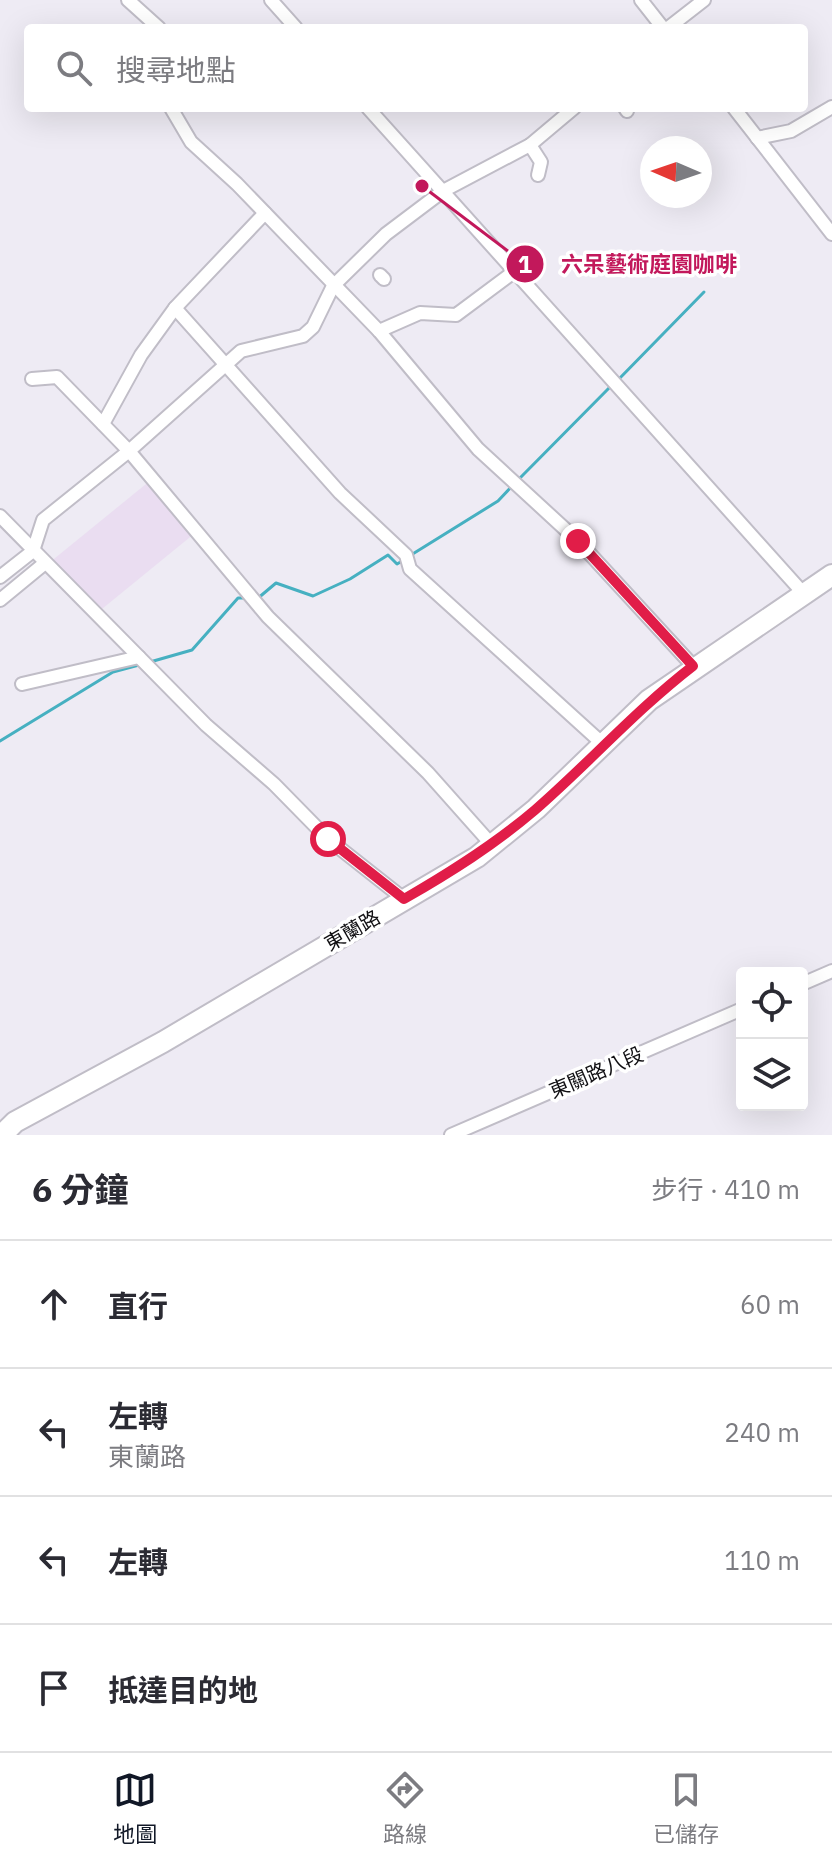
<!DOCTYPE html>
<html lang="zh-TW">
<meta charset="utf-8">
<style>
body{margin:0;font-family:"IBM Plex Sans","Noto Sans TC",sans-serif;background:#f2f2f3;color:#2b2b33}
.controls{position:absolute;right:24px;bottom:24px;display:grid;overflow:hidden;border-radius:8px;box-shadow:0 8px 32px #0002}
.controls button{width:72px;height:72px;display:grid;place-items:center;padding:0;border:0;border-bottom:2px solid #e1e1e2;background:#fff;color:#2b2b33;font:40px sans-serif}
.compass{position:absolute;left:640px;top:136px;width:72px;height:72px;border-radius:50%;background:#fff;box-shadow:0 8px 32px #0002;rotate:272deg}
.stop{position:absolute;width:24px;height:24px;margin:-18px;border:6px solid #e11d48;border-radius:50%;background:#fff}
.stop.end{background:#e11d48;border-color:#fff;box-shadow:0 2px 8px #0008}
.list{margin:0;padding:0;list-style:none}
h2{display:flex;justify-content:space-between;align-items:center;height:104px;margin:0;padding:0 32px;font-size:34px}
h2 small{font-size:26px;font-weight:400;color:#7c7c81}
.list li{display:grid;grid-template-columns:52px 1fr auto;gap:24px;align-items:center;box-sizing:border-box;height:128px;padding:0 32px;border-top:2px solid #e1e1e2}
.list b{display:block;font-size:30px;white-space:nowrap}
.list p{margin:0;font-size:26px;white-space:nowrap;color:#7c7c81}
.list em{font-size:26px;font-style:normal;color:#7c7c81}
.icon{flex:none;width:44px;height:44px;fill:none;stroke:currentColor;stroke-width:2;stroke-linecap:round;stroke-linejoin:round}
.map{position:relative;flex:none;width:832px;height:1135px;overflow:hidden}
.search{position:absolute;background:#fff;box-shadow:0 8px 32px #0002;left:24px;right:24px;top:24px;height:88px;display:flex;align-items:center;gap:20px;box-sizing:border-box;padding:0 28px;border-radius:8px;color:#7c7c81;font-size:30px}
.sheet{height:616px;background:#fff}
nav{display:flex;justify-content:space-around;align-items:center;box-sizing:border-box;height:112px;border-top:2px solid #e1e1e2;background:#fff;font-size:22px;color:#7c7c81}
nav a{display:grid;justify-items:center;gap:4px}
nav .on{color:#111827}
.map>svg:first-child{display:block}
.industrial{fill:#eaddf1}
.lines{fill:none;stroke-linecap:round;stroke-linejoin:round}
.stream{stroke:#46b0c1;stroke-width:3}
.street-casing{stroke:#c0bdc7;stroke-width:16}
.primary-casing{stroke:#c0bdc7;stroke-width:24}
.street{stroke:#fff;stroke-width:12}
.primary{stroke:#fff;stroke-width:20}
.route{stroke:#e11d48;stroke-width:10}
.labels{text-anchor:middle;dominant-baseline:central;stroke-width:7;stroke-linejoin:round;paint-order:stroke}
.street-label{font-size:20px;fill:#100f12;stroke:#fff}
.leader{fill:none;stroke:#c2185b;stroke-width:3}
.callout-dot{fill:#c2185b;stroke:#fff;stroke-width:3}
.mark-label{font-size:24px;text-anchor:middle;font-weight:bold;fill:#fff}
.callout-label{font-size:22px;text-anchor:middle;font-weight:bold;fill:#c2185b;stroke:#fff;stroke-width:7;stroke-linejoin:round;paint-order:stroke}
</style>
<div class="map">
<svg width="832" height="1135" viewBox="0 0 832 1135">
<rect width="100%" height="100%" fill="#eeebf4"/>
<path class="industrial" d="M 151,480 L 195,533 L 97,613 L 49,563 Z"/>
<g class="lines">
<g class="stream">
<path d="M 617,381 L 704,292"/>
<path d="M 518,480 L 611,386"/>
<path d="M 411,555 L 498,501 L 513,485"/>
<path d="M 257,599 L 276,583 L 313,596 L 350,579 L 388,555 L 397,564 L 404,560"/>
<path d="M 150,662 L 192,650 L 238,598 L 245,598"/>
<path d="M 0,741 L 113,672 L 139,665"/>
</g>
<g class="street-casing">
<g id="street">
<path d="M 128,0 L 159,28"/>
<path d="M 271,0 L 296,28"/>
<path d="M 641,0 L 663,28"/>
<path d="M 668,28 L 704,0"/>
<path d="M 171,108 L 191,142 L 237,184 L 379,331 L 478,449 L 578,541 L 693,666"/>
<path d="M 368,108 L 804,594"/>
<path d="M 625,108 L 627,111"/>
<path d="M 734,108 L 832,234"/>
<path d="M 757,138 L 791,131 L 832,107"/>
<path d="M 530,145 L 541,162 L 538,175"/>
<path d="M 380,275 L 384,279"/>
<path d="M 175,308 L 340,493 L 406,555 L 410,569 L 604,745"/>
<path d="M 379,331 L 420,313 L 456,315 L 515,271"/>
<path d="M 32,379 L 57,377 L 129,451 L 268,617 L 428,773 L 492,845"/>
<path d="M 103,424 L 141,355 L 175,308 L 265,213"/>
<path d="M 0,516 L 206,725 L 274,784 L 328,839 L 404,899"/>
<path d="M 0,577 L 33,551 L 43,520 L 129,451 L 241,351 L 303,336 L 313,327 L 333,286 L 386,234 L 443,191 L 530,145 L 574,108"/>
<path d="M 0,600 L 45,563"/>
<path d="M 22,684 L 139,657"/>
<path d="M 802,984 L 832,971"/>
<path d="M 451,1135 L 742,1009"/>
</g>
</g>
<g class="primary-casing">
<path id="primary" d="M 2,1135 L 15,1122 L 163,1042 L 477,857 L 536,809 L 649,700 L 832,575"/>
</g>
<use href="#street" class="street"/>
<use href="#primary" class="primary"/>
</g>
<g class="lines">
<path class="route" d="M 328,839 L 404,899 C 451,872 494,845 535,810 C 589,763 636,710 693,666 L 578,541"/>
</g>
<g class="labels">
<g class="street-label">
<text transform="translate(352 930) rotate(-30)">東蘭路</text>
<text transform="translate(596 1072) rotate(-23)">東關路八段</text>
</g>
</g>
<path class="leader" d="M422 186L525 264"/>
<g class="callout-dot">
<circle cx="422" cy="186" r="8"/>
<circle cx="525" cy="264" r="20"/>
</g>
<g class="mark-label">
<text x="525" y="273">1</text>
</g>
<g class="callout-label">
<text x="649" y="272">六呆藝術庭園咖啡</text>
</g>
</svg>
<div class="controls">
<button><svg class="icon" aria-label="locate" viewBox="0 0 24 24"><circle cx="12" cy="12" r="6"/><path d="M12 2v4M12 18v4M2 12h4M18 12h4"/></svg></button>
<button><svg class="icon" aria-label="layers" viewBox="0 0 24 24"><path d="M12 4l9 5-9 5-9-5zM3 14l9 5 9-5"/></svg></button>
</div>
<svg class="compass" viewBox="-18 -18 36 36"><path d="M0-13l5 13h-10z" fill="#e53935"/><path d="M0 13l5-13h-10z" fill="#7c7c81"/></svg>
<div class="stop" style="left:328px;top:839px"></div>
<div class="stop end" style="left:578px;top:541px"></div>
<div class="search"><svg class="icon" aria-label="search" viewBox="0 0 24 24"><circle cx="10" cy="10" r="6"/><path d="M15 15l6 6"/></svg>搜尋地點</div>
</div>
<section class="sheet">
<h2>6 分鐘<small>步行 · 410 m</small></h2>
<ul class="list">
<li><svg class="icon" aria-label="ahead" viewBox="0 0 24 24"><path d="M12 20V5M6 11l6-6 6 6"/></svg><div><b>直行</b></div><em>60 m</em></li>
<li><svg class="icon" aria-label="left" viewBox="0 0 24 24"><path d="M17 20v-9H6M10 6l-5 5 5 5"/></svg><div><b>左轉</b><p>東蘭路</p></div><em>240 m</em></li>
<li><svg class="icon" aria-label="left" viewBox="0 0 24 24"><path d="M17 20v-9H6M10 6l-5 5 5 5"/></svg><div><b>左轉</b></div><em>110 m</em></li>
<li><svg class="icon" aria-label="arrive" viewBox="0 0 24 24"><path d="M6 21V4h12l-3 4 3 4H6"/></svg><div><b>抵達目的地</b></div></li>
</ul>
</section>
<nav>
<a class="on"><svg class="icon" aria-label="map" viewBox="0 0 24 24"><path d="M3 6l6-2 6 2 6-2v14l-6 2-6-2-6 2zM9 4v14M15 6v14"/></svg>地圖</a>
<a><svg class="icon" aria-label="directions" viewBox="0 0 24 24"><path d="M12 3l9 9-9 9-9-9zM9 14v-3h6M13 9l2 2-2 2"/></svg>路線</a>
<a><svg class="icon" aria-label="saved" viewBox="0 0 24 24"><path d="M7 4h10v16l-5-4-5 4z"/></svg>已儲存</a>
</nav>
